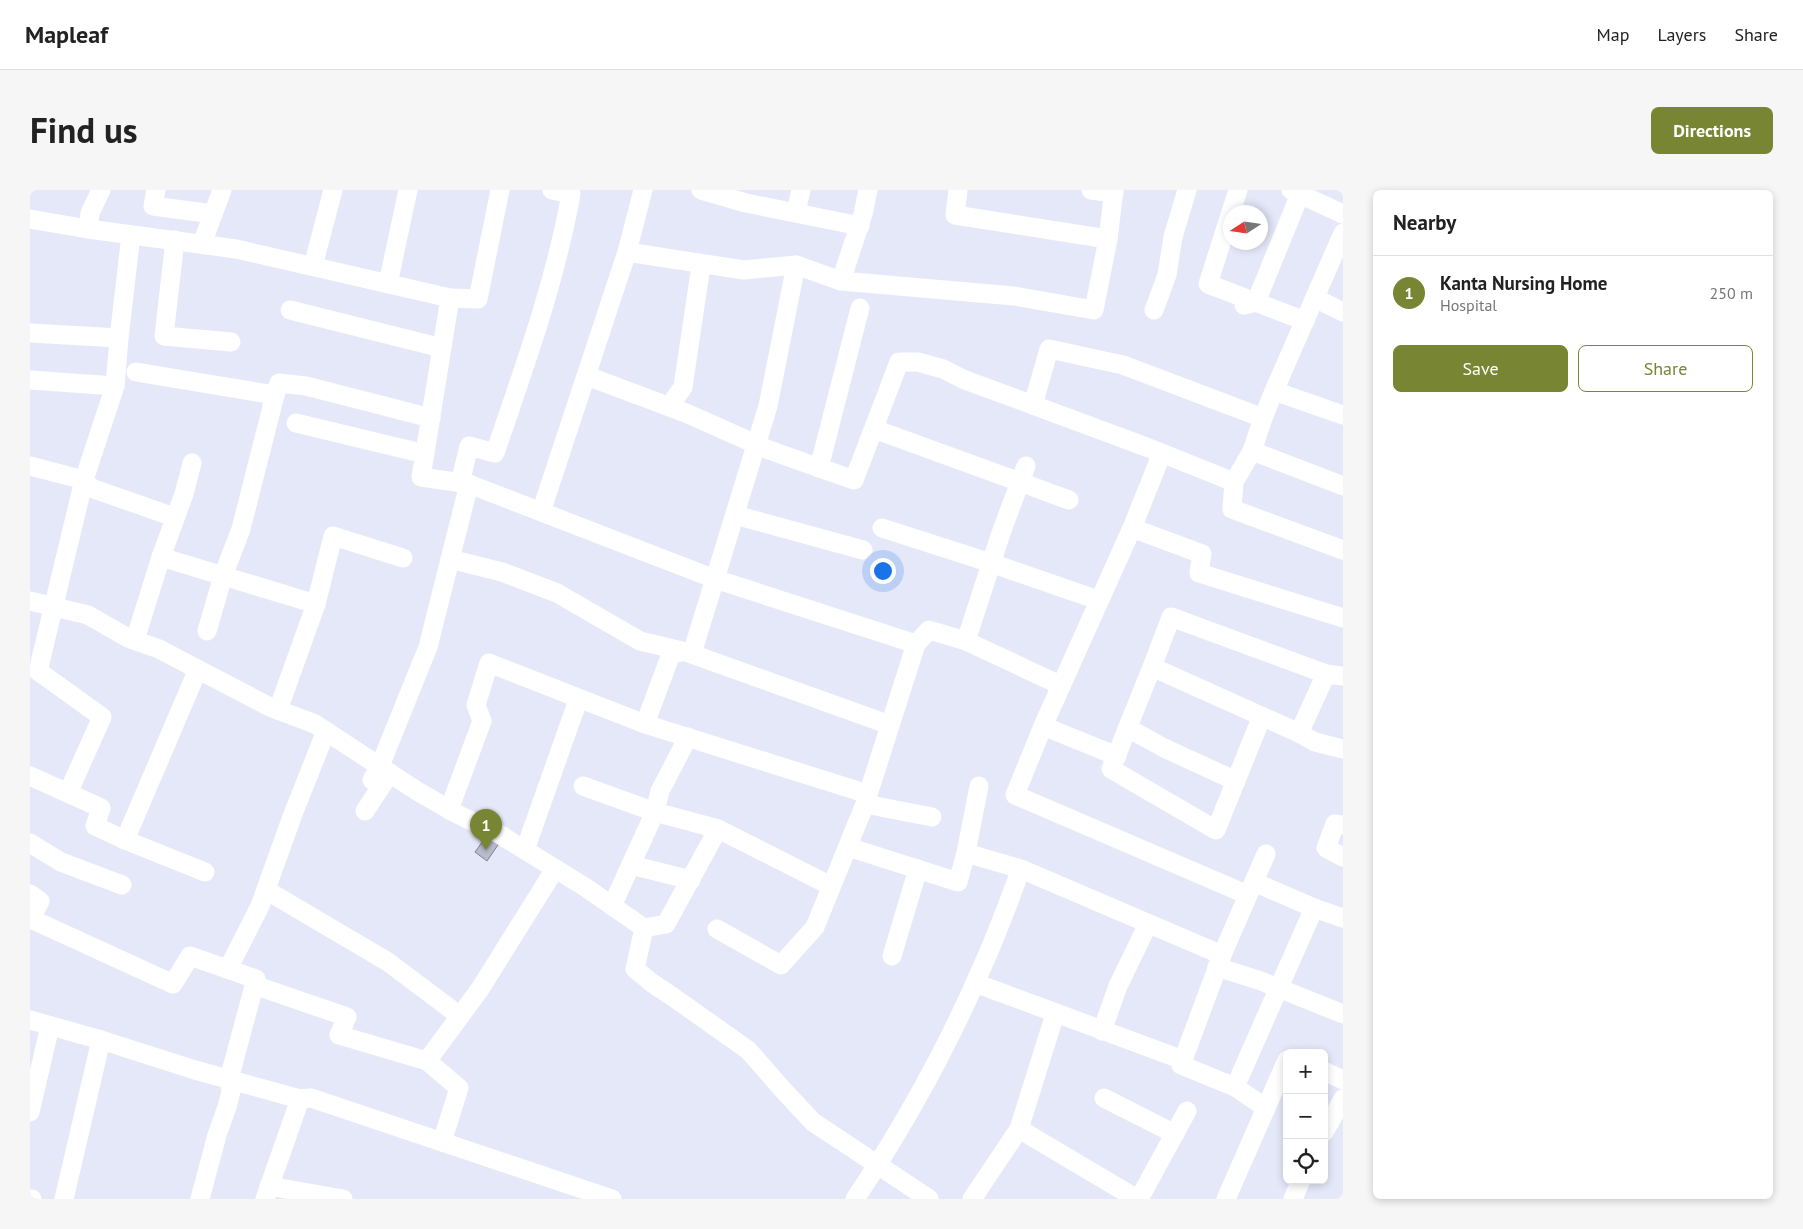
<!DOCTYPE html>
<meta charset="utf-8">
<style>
body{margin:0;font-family:"PT Sans",sans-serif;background:#f6f6f6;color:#222}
.controls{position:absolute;right:15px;bottom:15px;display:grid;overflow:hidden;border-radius:8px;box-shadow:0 2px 8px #0003}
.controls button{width:45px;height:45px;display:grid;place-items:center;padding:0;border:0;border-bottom:1px solid #e0e0e0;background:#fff;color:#222;font:25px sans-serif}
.compass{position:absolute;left:1193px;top:15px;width:45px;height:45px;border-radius:50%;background:#fff;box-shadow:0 2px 8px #0003;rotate:258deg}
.you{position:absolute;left:852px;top:380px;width:18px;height:18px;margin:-12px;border:4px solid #fff;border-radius:50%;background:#1a73e8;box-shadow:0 0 0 8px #1a73e833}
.badge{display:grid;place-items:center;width:32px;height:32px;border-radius:50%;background:#788532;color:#fff;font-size:16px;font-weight:700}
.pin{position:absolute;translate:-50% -41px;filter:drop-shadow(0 1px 2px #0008)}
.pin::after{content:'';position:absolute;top:26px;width:18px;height:15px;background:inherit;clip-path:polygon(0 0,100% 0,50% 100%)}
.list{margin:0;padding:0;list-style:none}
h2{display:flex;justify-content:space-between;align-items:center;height:65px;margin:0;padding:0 20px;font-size:21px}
h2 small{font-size:16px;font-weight:400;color:#767676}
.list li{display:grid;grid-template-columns:32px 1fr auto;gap:15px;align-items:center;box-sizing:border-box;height:75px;padding:0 20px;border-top:1px solid #e0e0e0}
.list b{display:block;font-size:19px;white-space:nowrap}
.list p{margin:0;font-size:16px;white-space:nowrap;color:#767676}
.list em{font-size:16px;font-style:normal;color:#767676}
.actions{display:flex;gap:10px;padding:15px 20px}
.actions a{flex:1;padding:11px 0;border:1px solid #788532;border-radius:8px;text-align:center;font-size:18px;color:#788532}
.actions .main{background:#788532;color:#fff}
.icon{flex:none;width:28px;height:28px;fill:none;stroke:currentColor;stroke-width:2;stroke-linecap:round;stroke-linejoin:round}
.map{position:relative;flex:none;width:1313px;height:1009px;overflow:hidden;border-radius:8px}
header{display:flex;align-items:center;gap:30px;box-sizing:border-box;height:70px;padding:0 25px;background:#fff;border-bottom:1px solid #e0e0e0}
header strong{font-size:24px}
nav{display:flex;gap:28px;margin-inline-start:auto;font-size:18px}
.intro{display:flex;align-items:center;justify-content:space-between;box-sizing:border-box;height:120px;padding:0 30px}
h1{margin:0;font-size:35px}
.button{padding:12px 22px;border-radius:8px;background:#788532;color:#fff;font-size:18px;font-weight:700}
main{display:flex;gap:30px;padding:0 30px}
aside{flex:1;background:#fff;border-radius:8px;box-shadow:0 2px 8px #0003}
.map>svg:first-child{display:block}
.building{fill:#b9bbcc;stroke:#7f8191}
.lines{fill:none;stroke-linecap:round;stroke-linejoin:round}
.minor{stroke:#fff;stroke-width:19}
</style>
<header>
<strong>Mapleaf</strong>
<nav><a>Map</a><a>Layers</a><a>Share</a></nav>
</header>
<div class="intro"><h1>Find us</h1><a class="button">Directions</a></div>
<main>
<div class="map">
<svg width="1313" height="1009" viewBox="0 0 1313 1009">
<rect width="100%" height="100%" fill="#e5e8f9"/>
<path class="building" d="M 458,644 L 470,652 L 457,671 L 445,662 Z"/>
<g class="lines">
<g class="minor">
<path d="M 126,0 L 123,16 L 183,24"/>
<path d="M 613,0 L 597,62 L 714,80 L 766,75 L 738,216 L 685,389 L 886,454 L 835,614 L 785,737 L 751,775 L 687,739"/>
<path d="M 671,0 L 716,13 L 830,36"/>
<path d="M 838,0 L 833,24 L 811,91 L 984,106 L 1064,120 L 1078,49"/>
<path d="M 928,0 L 925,25 L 1078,49 L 1084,0"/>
<path d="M 1061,0 L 1084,3"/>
<path d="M 1208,0 L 1178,94 L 1275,131"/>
<path d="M 1261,0 L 1313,24"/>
<path d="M 766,22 L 771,0"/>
<path d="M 0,29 L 58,39 L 206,59 L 420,108 L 391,287 L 439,294 L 398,457 L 350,576 L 342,590"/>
<path d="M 58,39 L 60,23 L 71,0"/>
<path d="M 1313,43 L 1244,201 L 1313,225"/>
<path d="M 145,50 L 134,146 L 201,152"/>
<path d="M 172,54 L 192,0"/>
<path d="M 766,75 L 811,91"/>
<path d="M 283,76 L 303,0"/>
<path d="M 358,94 L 378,0"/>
<path d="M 420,108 L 448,109 L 470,0"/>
<path d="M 1285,108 L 1313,122"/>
<path d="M 1214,115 L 1226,112 L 1270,4"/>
<path d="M 260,120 L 412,158"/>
<path d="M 1124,120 L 1137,85 L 1143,47 L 1157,0"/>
<path d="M 0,143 L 89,148 L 85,196"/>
<path d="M 89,148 L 101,45"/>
<path d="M 106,182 L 245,205 L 249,193 L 276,196 L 401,228"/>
<path d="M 557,186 L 656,223 L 739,260 L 824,290 L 869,172 L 888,172 L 913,179 L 935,190 L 1003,215"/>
<path d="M 0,190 L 85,196 L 54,290 L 61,298 L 144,327"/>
<path d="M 639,217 L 653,197 L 670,82"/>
<path d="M 1233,228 L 1222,261 L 1204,292 L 1119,258 L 1003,215 L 1019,159 L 1093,175 L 1233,228 L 1244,201"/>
<path d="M 266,233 L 395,264"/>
<path d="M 844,239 L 1039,310"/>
<path d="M 1222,261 L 1313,296"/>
<path d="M 0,276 L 54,290 L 8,481 L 72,527 L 38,603"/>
<path d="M 789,278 L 830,118"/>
<path d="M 1204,292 L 1202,319 L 1313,360"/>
<path d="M 430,293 L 439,256 L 465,263 C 494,178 525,93 541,4 L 522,0"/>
<path d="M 511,322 L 597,62"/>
<path d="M 705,325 L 833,360"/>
<path d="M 852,338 L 961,373 L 1068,410"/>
<path d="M 1102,338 L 1132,263"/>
<path d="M 131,367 L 154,304 L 162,273"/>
<path d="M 420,369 L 472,382 L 527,403 L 610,451 L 656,462 L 860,535"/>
<path d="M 0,411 L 58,425 L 98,448 L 129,459 L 240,517 L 285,534 L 387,601 L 427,624 L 469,644 L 555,697 L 614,738 L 605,779 L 622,793 L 643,807 L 718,860 L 754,901 L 783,932 L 899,1009"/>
<path d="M 286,414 L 303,346 L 373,368"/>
<path d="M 177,441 L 193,386 L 211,339 L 245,205"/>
<path d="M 105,450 L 131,367 L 286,414 L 248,520"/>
<path d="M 936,451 L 971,343 L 996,276"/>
<path d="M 886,454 L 899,440 L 936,451 L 1030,495"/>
<path d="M 1122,477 L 1141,427 L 1296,484"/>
<path d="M 168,479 L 95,650 L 175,682"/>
<path d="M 1232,526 L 1186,640 L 1081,579 L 1122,477 L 1269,543 L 1296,484 L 1313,486"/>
<path d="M 615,534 L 838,604"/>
<path d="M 1013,536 L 1102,338 L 1172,364 L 1169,383 L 1313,428"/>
<path d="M 1098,538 L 1134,558 L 1206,591"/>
<path d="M 1269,543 L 1285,552 L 1313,559"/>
<path d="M 1087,566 L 1013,536 L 985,605 L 1218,705"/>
<path d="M 0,586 L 71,618 L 65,636 L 95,650"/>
<path d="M 553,596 L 625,622 L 688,639"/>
<path d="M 835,614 L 902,627"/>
<path d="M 419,620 L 452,531 L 446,515 L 459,473 L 615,534 L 641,464 L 663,460 L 685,389 L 439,294"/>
<path d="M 335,621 L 360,583"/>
<path d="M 1313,635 L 1305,634 L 1296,658 L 1313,667"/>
<path d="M 0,653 L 31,672 L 92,695"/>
<path d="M 818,657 L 928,692 L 936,663 L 991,679"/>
<path d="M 495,660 L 546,516"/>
<path d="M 936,663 L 949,596"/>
<path d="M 601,675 L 661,690"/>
<path d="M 1224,692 L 1284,718 L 1313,728"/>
<path d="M 236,700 L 358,772 L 430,826"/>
<path d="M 0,704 L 10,711 L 1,729"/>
<path d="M 582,716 L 625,622 L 630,601 L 658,547"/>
<path d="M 0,730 L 1,729 L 143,794 L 160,766 L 226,789 L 199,889 L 201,901 L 198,914 L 187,945 L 170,1009"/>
<path d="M 614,738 L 636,734 L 688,639 L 801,696"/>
<path d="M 862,766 L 888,679"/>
<path d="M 1187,777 L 1231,791 L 1313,824"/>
<path d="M 198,779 L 230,716 L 263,624 L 296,541"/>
<path d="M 945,793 L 1153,870 L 1192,765"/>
<path d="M 224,795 L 317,827 L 309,845 L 397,871 L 450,799 L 525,679"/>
<path d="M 0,830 L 71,850 L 165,880 L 270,909 L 235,1009"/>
<path d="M 1072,841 L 1088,796 L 1118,734"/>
<path d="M 397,871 L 429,898 L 412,952"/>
<path d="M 1151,875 L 1205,897 L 1236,918"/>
<path d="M 1294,881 L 1313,890"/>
<path d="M 1205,897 L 1284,718"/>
<path d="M 1074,908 L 1145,944"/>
<path d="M 270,909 L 281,908 L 582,1009"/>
<path d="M 0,922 L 20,836"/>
<path d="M 989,939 L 1107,1009"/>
<path d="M 1294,942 L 1313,909"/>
<path d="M 239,996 L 313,1009"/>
<path d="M 0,1009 L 2,1009"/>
<path d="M 34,1009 L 71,850"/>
<path d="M 825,1009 C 874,936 918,856 953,775 C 967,744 979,711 991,679 L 1192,765 L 1236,664"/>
<path d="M 942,1009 L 989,939 L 1025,824"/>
<path d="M 1109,1009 L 1157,921"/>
<path d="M 1196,1009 L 1257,870"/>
<path d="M 1263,1009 L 1271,990"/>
</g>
</g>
</svg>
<div class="controls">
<button>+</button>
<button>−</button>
<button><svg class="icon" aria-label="locate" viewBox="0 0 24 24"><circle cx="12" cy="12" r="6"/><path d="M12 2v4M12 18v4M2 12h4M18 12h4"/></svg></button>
</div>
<svg class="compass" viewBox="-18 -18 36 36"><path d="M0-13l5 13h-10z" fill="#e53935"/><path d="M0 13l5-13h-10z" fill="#767676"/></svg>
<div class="you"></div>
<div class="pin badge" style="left:456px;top:660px">1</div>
</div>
<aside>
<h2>Nearby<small></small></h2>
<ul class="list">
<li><span class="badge">1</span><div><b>Kanta Nursing Home</b><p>Hospital</p></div><em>250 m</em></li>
</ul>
<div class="actions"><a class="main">Save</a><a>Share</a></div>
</aside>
</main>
